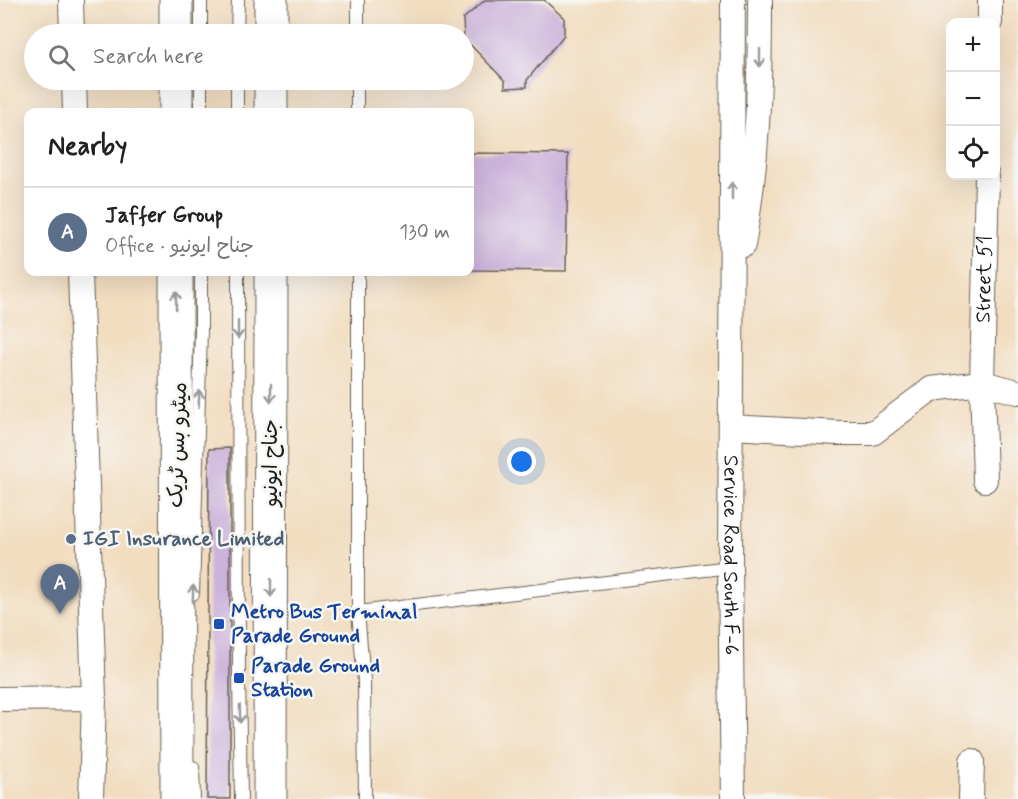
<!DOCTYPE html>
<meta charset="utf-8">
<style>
body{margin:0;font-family:Mynerve,"Playpen Sans Arabic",sans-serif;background:#f6f6f6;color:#222}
.controls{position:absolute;right:18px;top:18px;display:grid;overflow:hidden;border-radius:12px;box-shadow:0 6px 24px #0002}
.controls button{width:54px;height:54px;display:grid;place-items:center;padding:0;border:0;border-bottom:2px solid #e0e0e0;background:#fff;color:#222;font:30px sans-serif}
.you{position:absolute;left:522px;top:462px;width:21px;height:21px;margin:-15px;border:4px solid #fff;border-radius:50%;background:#1a73e8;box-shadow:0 0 0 9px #1a73e833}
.badge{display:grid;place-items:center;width:39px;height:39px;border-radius:50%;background:#b5179e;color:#fff;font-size:20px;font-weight:700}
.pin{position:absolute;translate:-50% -50px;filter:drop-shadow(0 2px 3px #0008)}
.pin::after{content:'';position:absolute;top:32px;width:21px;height:18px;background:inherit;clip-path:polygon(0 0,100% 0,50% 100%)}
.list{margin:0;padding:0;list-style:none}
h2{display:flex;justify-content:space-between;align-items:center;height:78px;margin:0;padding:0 24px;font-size:26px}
h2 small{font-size:20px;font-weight:400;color:#767676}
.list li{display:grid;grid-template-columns:39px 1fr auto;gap:18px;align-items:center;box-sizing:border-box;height:90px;padding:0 24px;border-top:2px solid #e0e0e0}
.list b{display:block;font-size:22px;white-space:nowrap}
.list p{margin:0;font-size:20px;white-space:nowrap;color:#767676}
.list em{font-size:20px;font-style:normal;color:#767676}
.icon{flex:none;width:33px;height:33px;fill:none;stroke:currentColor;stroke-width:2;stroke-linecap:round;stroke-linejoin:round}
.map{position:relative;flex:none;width:1018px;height:799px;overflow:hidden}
.search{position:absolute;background:#fff;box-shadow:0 6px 24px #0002;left:24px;top:24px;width:450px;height:66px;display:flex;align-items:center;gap:15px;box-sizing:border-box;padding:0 21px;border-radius:33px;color:#767676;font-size:22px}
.panel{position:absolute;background:#fff;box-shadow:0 6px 24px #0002;left:24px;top:108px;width:450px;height:168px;border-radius:12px}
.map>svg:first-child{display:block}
.building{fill:#cbb3db}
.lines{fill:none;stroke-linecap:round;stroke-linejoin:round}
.service-casing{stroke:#676055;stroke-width:14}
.minor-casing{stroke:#676055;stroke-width:26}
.primary-casing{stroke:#676055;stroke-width:35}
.service{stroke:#fff;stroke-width:12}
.minor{stroke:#fff;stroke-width:24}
.primary{stroke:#fff;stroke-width:33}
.oneway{stroke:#999}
.service-dot{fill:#5c6f8a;stroke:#f6f6f2;stroke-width:2}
.transit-dot{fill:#1a4fb4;stroke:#f6f6f2;stroke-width:2}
.labels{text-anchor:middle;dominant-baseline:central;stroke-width:5;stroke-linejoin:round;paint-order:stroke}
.street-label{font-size:21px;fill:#1c1c1c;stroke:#f6f6f2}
.service-label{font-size:21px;font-weight:bold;fill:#4e5e75;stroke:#f6f6f2;text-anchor:start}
.transit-label{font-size:21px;font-weight:bold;fill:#164399;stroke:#f6f6f2;text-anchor:start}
</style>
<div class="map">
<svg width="1018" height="799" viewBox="0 0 1018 799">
<rect width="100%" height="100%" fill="#f6f6f2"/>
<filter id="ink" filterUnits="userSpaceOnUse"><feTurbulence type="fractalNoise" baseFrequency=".0167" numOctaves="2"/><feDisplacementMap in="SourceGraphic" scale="12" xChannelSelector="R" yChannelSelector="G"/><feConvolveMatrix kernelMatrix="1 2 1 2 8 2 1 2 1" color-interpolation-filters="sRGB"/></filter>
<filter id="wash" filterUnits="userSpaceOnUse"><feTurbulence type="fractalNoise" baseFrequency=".008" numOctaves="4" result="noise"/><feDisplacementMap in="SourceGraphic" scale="24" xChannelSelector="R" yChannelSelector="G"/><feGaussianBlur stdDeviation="1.35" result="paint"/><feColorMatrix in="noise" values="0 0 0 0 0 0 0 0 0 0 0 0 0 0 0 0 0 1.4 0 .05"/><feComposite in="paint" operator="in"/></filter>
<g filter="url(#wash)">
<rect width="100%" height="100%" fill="#f2ddc0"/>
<g id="blocks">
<g class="building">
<path d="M 485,0 L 544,0 L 564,18 L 564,35 L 527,80 L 527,87 L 505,88 L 505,81 L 464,38 L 463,19 Z"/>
<path d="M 470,153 L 568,154 L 566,271 L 470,270 Z"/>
<path d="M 230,448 L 230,799 L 207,799 L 209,449 Z"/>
</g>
</g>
</g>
<g filter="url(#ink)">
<use href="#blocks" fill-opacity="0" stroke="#676055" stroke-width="1.5"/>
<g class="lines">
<g class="service-casing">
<g id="service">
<path d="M 201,0 L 201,34"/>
<path d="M 237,34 L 238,0"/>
<path d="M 358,34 L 358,0"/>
<path d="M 201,80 L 201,112"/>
<path d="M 237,80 L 237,112"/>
<path d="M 357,80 L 357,112"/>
<path d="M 238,272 L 239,678 L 241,799"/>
<path d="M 358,272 L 358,612 L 364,681 L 365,799"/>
<path d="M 193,594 L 201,331 L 201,272"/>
<path d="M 358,612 L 730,567"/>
<path d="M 193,767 L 194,799"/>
</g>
</g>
<g class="minor-casing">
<g id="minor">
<path d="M 71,0 L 72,34"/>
<path id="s1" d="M 733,0 L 730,567 L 733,799"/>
<path d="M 990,22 L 990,0"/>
<path d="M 74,80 L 75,112"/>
<path d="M 743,245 C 758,162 760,83 760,0"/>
<path d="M 80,272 L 94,698 L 91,799"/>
<path d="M 731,427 L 838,433 L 873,433 L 931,389 L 982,383 L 1018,392"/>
<path id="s2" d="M 985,480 L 982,383 L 987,176"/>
<path d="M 0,699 L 94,698"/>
<path d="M 971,799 L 972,761"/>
</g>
</g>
<g class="primary-casing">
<g id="primary">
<path d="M 176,0 L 176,34"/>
<path d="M 271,0 L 271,34"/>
<path d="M 176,80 L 176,112"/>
<path d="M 271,112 L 271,80"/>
<path d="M 176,272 L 177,799"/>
<path d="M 270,799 L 271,272"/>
</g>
</g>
<use href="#service" class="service"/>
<use href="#minor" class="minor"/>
<use href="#primary" class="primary"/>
</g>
<defs><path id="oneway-shaft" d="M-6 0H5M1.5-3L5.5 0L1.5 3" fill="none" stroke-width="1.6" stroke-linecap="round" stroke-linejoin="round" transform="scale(1.5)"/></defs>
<g class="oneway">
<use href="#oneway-shaft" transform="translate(760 58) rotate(90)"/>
<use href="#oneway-shaft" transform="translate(732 191) rotate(-90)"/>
<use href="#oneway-shaft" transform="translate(176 300) rotate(-90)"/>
<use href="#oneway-shaft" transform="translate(238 330) rotate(90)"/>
<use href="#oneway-shaft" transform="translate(271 393) rotate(90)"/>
<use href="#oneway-shaft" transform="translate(199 399) rotate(-88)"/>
<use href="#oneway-shaft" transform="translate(271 588) rotate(90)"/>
<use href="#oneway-shaft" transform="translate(193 594) rotate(-88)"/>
<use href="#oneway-shaft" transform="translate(240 714) rotate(89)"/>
</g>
</g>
<circle class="service-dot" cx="71" cy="539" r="6"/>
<g class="transit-dot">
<rect x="213" y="618" width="12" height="12" rx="3"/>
<rect x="233" y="672" width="12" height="12" rx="3"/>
</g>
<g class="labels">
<g class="street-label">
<text stroke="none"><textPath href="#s2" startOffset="201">Street 51</textPath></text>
<text transform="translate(178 445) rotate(-88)">میٹرو بس ٹریک</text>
<text transform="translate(271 463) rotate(-90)">جناح ایونیو</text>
<text stroke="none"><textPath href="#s1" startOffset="555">Service Road South F-6</textPath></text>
</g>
<g class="service-label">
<text x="83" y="539">IGI Insurance Limited</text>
</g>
<g class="transit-label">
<text x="231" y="612">Metro Bus Terminal<tspan x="231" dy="24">Parade Ground</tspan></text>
<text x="251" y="666">Parade Ground<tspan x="251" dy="24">Station</tspan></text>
</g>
</g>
</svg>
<div class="controls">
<button>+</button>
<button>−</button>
<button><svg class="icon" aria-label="locate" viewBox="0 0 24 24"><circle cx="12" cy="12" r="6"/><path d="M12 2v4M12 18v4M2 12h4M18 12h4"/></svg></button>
</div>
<div class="you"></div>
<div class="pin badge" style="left:60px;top:614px;background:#5c6f8a">A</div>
<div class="search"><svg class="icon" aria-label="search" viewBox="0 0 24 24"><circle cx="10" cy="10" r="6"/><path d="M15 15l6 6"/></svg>Search here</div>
<section class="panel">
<h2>Nearby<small></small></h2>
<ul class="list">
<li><span class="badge" style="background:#5c6f8a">A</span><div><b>Jaffer Group</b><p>Office · جناح ایونیو</p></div><em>130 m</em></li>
</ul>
</section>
</div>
